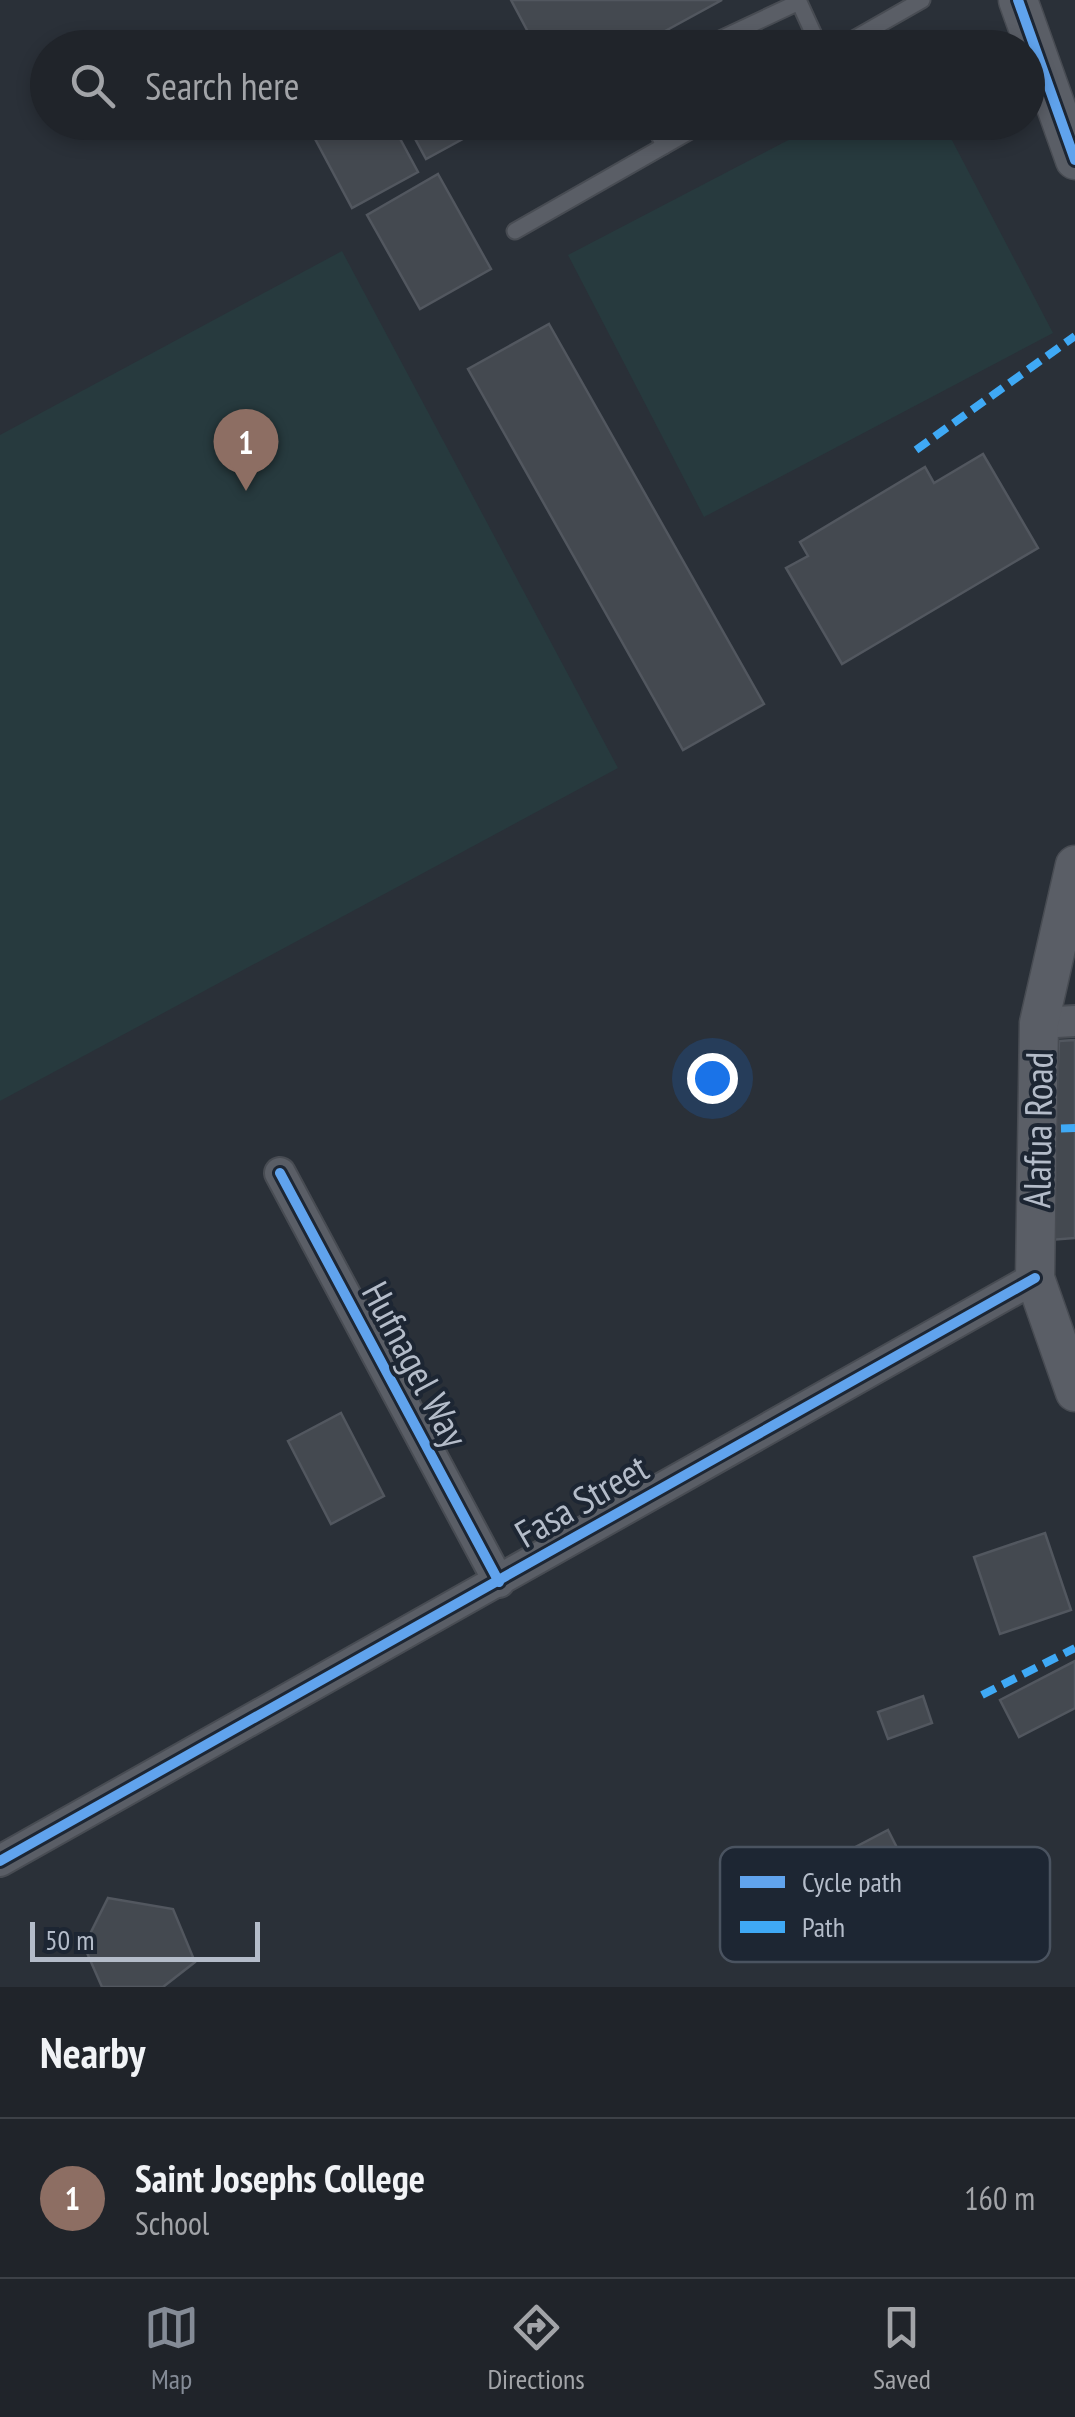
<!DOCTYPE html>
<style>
body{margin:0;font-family:"PT Sans Narrow",sans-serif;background:#282c32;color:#f1f3f6}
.scale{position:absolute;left:30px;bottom:25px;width:230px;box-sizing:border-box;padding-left:10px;border:5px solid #b4bcc9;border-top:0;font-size:28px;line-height:35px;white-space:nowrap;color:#b4bcc9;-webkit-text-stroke:8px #1d2633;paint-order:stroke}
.you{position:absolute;left:712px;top:1078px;width:35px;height:35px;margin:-25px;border:8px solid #fff;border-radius:50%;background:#1a73e8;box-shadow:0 0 0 15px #1a73e833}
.badge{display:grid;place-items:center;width:65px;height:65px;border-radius:50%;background:#848b96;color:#fff;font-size:32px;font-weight:700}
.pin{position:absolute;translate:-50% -82px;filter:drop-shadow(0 2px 5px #0008)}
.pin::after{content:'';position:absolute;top:52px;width:35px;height:30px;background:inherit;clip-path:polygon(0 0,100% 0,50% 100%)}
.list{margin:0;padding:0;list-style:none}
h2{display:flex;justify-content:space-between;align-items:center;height:130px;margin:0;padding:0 40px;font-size:42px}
h2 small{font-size:32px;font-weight:400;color:#a2a4a8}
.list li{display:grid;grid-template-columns:65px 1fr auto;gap:30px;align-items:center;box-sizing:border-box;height:160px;padding:0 40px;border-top:2px solid #3d4147}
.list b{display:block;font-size:38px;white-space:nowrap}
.list p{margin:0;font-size:32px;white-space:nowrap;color:#a2a4a8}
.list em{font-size:32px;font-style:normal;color:#a2a4a8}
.icon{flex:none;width:55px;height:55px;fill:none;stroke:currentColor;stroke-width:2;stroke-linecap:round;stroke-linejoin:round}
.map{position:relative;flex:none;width:1075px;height:1987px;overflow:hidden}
.search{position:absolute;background:#20242a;box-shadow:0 5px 15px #0003;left:30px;right:30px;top:30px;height:110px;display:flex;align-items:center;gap:25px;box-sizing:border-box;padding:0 35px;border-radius:55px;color:#a2a4a8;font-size:38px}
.sheet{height:290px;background:#20242a}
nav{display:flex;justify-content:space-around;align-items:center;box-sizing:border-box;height:140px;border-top:2px solid #3d4147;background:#20242a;font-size:28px;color:#a2a4a8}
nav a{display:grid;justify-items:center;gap:5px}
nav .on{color:#848b96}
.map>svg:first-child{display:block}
.green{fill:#273a3e}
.building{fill:#444950;stroke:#52575f;stroke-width:2.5}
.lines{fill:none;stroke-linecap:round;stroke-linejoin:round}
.service-casing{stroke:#484c53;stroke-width:19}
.minor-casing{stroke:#484c53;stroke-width:34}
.tertiary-casing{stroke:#484c53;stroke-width:41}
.service{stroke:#5a5e66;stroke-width:15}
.minor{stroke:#5a5e66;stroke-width:30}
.tertiary{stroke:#5a5e66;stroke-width:38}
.quiet{stroke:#3fa9f5;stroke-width:8;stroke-dasharray:15 8;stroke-linecap:butt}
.cycleway-casing{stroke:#1d2633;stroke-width:16}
.cycleway{stroke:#60a3ed;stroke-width:10}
.labels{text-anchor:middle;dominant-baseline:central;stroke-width:8;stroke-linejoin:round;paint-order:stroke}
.street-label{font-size:38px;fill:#b4bcc9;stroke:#1d2633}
.key{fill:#1d2633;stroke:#4a5360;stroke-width:2.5}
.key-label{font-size:28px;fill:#b4bcc9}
</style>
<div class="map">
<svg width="1075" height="1987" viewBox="0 0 1075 1987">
<rect width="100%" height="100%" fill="#2a3038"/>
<g class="green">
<path d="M 821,123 L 943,123 L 1053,333 L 704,517 L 568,255 Z"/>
<path d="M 342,251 L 618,768 L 0,1101 L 0,435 Z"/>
</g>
<g class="building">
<path d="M 511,0 L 722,0 L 634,48 L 499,48 L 528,32 Z"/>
<path d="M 306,122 L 391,122 L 418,172 L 352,208 Z"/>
<path d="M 406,122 L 494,122 L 426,159 Z"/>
<path d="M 438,174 L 491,269 L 420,309 L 367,215 Z"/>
<path d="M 549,324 L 764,704 L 683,750 L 468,369 Z"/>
<path d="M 983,454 L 1038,548 L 842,664 L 786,568 L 808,556 L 800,542 L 925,467 L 934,483 Z"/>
<path d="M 1075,1040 L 1075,1238 L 1050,1240 L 1059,1041 Z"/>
<path d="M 341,1413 L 384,1496 L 331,1524 L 288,1441 Z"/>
<path d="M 1045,1533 L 1071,1610 L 1000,1634 L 974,1557 Z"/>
<path d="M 1075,1661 L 1075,1708 L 1019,1737 L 1000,1700 Z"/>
<path d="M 923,1696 L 932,1723 L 888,1739 L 878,1712 Z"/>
<path d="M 888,1830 L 916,1885 L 851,1919 L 823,1864 Z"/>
<path d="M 108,1898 L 173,1909 L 195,1962 L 163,1987 L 102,1987 L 84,1946 Z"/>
</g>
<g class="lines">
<g class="service-casing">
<g id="service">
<path d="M 701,48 L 799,2 L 820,48"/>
<path d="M 838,48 L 922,0"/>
<path d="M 653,122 L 664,146"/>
<path d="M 515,231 L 706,122"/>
</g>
</g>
<g class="minor-casing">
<g id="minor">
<path d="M 1039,1023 L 1075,1021"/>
<path d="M 280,1173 L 499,1582"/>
<path d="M 0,1861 L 1035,1278"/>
</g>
</g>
<g class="tertiary-casing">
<g id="tertiary">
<path d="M 1018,0 L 1075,160"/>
<path d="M 1075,865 L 1039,1023 L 1035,1278 L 1075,1392"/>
</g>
</g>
<use href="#service" class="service"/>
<use href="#minor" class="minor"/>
<use href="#tertiary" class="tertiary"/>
<g class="quiet">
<path d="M 916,450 L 1075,336"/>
<path d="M 1038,1129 L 1075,1128"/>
<path d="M 982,1695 L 1075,1648"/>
</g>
<g class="cycleway-casing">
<g id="cycleway">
<path d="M 1018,0 L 1075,160"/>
<path d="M 280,1173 L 499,1582"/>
<path d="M 0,1861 L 1035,1278"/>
</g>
</g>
<use href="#cycleway" class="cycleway"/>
</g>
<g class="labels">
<g class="street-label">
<text transform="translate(1037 1130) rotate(-89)">Alafua Road</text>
<text transform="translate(416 1364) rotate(62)">Hufnagel Way</text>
<text transform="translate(581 1500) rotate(-30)">Fasa Street</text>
</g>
</g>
<rect x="720" y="1847" width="330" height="115" rx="15" class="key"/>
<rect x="740" y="1876" width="45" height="12" fill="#60a3ed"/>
<rect x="740" y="1921" width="45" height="12" fill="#3fa9f5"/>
<g class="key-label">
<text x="802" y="1892">Cycle path</text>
<text x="802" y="1937">Path</text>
</g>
</svg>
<div class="scale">50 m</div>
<div class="you"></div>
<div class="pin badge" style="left:246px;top:491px;background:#8d6e63">1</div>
<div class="search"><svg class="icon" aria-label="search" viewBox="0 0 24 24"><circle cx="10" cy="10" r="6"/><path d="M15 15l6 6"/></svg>Search here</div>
</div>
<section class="sheet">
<h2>Nearby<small></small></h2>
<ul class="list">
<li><span class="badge" style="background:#8d6e63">1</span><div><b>Saint Josephs College</b><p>School</p></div><em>160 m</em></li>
</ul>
</section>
<nav>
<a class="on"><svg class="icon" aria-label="map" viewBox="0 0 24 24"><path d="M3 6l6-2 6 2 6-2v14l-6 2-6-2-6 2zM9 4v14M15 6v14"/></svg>Map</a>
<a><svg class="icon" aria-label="directions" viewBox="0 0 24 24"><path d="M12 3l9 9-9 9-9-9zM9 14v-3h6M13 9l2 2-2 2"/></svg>Directions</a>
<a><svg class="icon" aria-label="saved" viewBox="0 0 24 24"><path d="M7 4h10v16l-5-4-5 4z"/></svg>Saved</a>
</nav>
